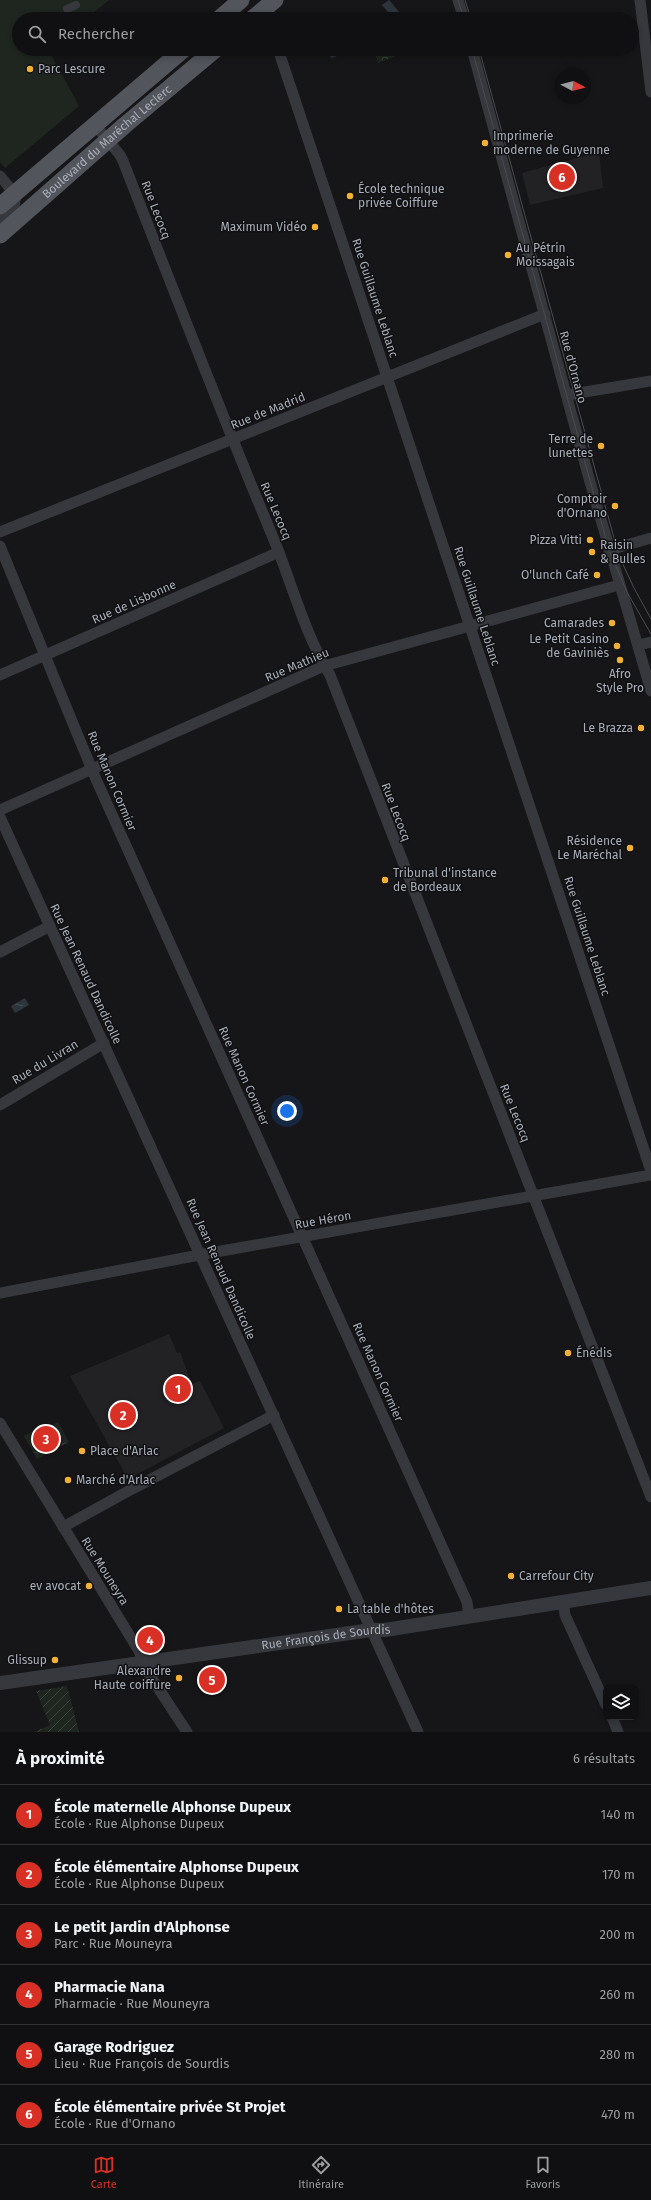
<!DOCTYPE html>
<html lang="fr">
<meta charset="utf-8">
<style>
body{margin:0;font-family:"Fira Sans",sans-serif;background:#1e1e20;color:#f1f3f6}
.controls{position:absolute;right:12px;bottom:12px;display:grid;overflow:hidden;border-radius:8px;box-shadow:0 2px 6px #0003}
.controls button{width:36px;height:36px;display:grid;place-items:center;padding:0;border:0;border-bottom:1px solid #303032;background:#101012;color:#f1f3f6;font:20px sans-serif}
.compass{position:absolute;left:555px;top:68px;width:36px;height:36px;border-radius:50%;background:#101012;box-shadow:0 2px 6px #0003;rotate:97deg}
.you{position:absolute;left:287px;top:1111px;width:14px;height:14px;margin:-10px;border:3px solid #fff;border-radius:50%;background:#1a73e8;box-shadow:0 0 0 6px #1a73e833}
.badge{display:grid;place-items:center;width:26px;height:26px;border-radius:50%;background:#d93025;color:#fff;font-size:13px;font-weight:700}
.pin{position:absolute;translate:-50% -50%;border:2px solid #fff;box-shadow:0 1px 4px #0006}
.list{margin:0;padding:0;list-style:none}
h2{display:flex;justify-content:space-between;align-items:center;height:52px;margin:0;padding:0 16px;font-size:17px}
h2 small{font-size:13px;font-weight:400;color:#9c9d9f}
.list li{display:grid;grid-template-columns:26px 1fr auto;gap:12px;align-items:center;box-sizing:border-box;height:60px;padding:0 16px;border-top:1px solid #303032}
.list b{display:block;font-size:15px;white-space:nowrap}
.list p{margin:0;font-size:13px;white-space:nowrap;color:#9c9d9f}
.list em{font-size:13px;font-style:normal;color:#9c9d9f}
.icon{flex:none;width:22px;height:22px;fill:none;stroke:currentColor;stroke-width:2;stroke-linecap:round;stroke-linejoin:round}
.map{position:relative;flex:none;width:651px;height:1732px;overflow:hidden}
.search{position:absolute;background:#101012;box-shadow:0 2px 6px #0003;left:12px;right:12px;top:12px;height:44px;display:flex;align-items:center;gap:10px;box-sizing:border-box;padding:0 14px;border-radius:22px;color:#9c9d9f;font-size:15px}
.sheet{height:412px;background:#101012}
nav{display:flex;justify-content:space-around;align-items:center;box-sizing:border-box;height:56px;border-top:1px solid #303032;background:#101012;font-size:11px;color:#9c9d9f}
nav a{display:grid;justify-items:center;gap:2px}
nav .on{color:#d93025}
.map>svg:first-child{display:block}
.built{fill:#222225}
.forest{fill:url(#forest-crowns)}
.garden{fill:url(#garden-furrows)}
.pitch{fill:#1e261f}
.water{fill:url(#water-ripples)}
.lines{fill:none;stroke-linecap:round;stroke-linejoin:round}
.pedestrian{stroke:#37383d;stroke-width:8}
.minor{stroke:#37383d;stroke-width:11}
.tertiary{stroke:#37383d;stroke-width:14}
.primary{stroke:#53555c;stroke-width:17}
.tram{stroke:#4a4c52;stroke-width:1}
.poi-dot{fill:#f2b134;stroke:#111113;stroke-width:1.5}
.labels{text-anchor:middle;dominant-baseline:central;stroke-width:3;stroke-linejoin:round;paint-order:stroke}
.poi-label{font-size:12px;fill:#a8adb8;stroke:#111113;text-anchor:end}
.street-label{font-size:12px;fill:#a8adb8;stroke:#111113}
</style>
<div class="map">
<svg width="651" height="1732" viewBox="0 0 651 1732">
<defs>
<pattern id="forest-crowns" width="20" height="18" patternUnits="userSpaceOnUse"><rect width="20" height="18" fill="#1e261f"/><path d="M2 6a3 3 0 1 1 6 0M12 15a3 3 0 1 1 6 0" fill="none" stroke="#3c433d"/></pattern>
<pattern id="garden-furrows" width="10" height="10" patternUnits="userSpaceOnUse"><rect width="10" height="10" fill="#1e261f"/><path d="M-1 1l2-2M0 10L10 0M9 11l2-2" fill="none" stroke="#3c433d"/></pattern>
<pattern id="water-ripples" width="26" height="14" patternUnits="userSpaceOnUse"><rect width="26" height="14" fill="#2c353c"/><path d="M2 4q2-2 4 0t4 0M15 11q2-2 4 0t4 0" fill="none" stroke="#485056"/></pattern>
</defs>
<rect width="100%" height="100%" fill="#161618"/>
<g class="built">
<path d="M 599,152 L 603,188 L 530,205 L 522,173 Z"/>
<path d="M 169,1334 L 177,1353 L 180,1352 L 192,1384 L 200,1381 L 224,1428 L 128,1479 L 70,1376 Z"/>
</g>
<g class="forest">
<path d="M 374,49 L 407,49 L 401,54 L 378,63 Z"/>
<path d="M 58,1422 L 69,1442 L 37,1459 L 24,1436 L 45,1424 L 47,1428 Z"/>
</g>
<path class="garden" d="M 67,1686 L 79,1732 L 34,1732 L 50,1725 L 36,1691 Z"/>
<path class="pitch" d="M 0,0 L 109,0 L 86,19 L 19,19 L 19,49 L 51,49 L 49,51 L 79,106 L 5,168 L 0,162 Z"/>
<g class="water">
<path d="M 389,0 L 399,12 L 393,18 L 382,5 Z"/>
<path d="M 337,49 L 344,49 L 346,53 L 331,58 L 329,52 Z"/>
<path d="M 25,998 L 29,1005 L 15,1013 L 11,1006 Z"/>
</g>
<g class="lines">
<path class="pedestrian" d="M 67,9 L 76,5"/>
<g class="minor">
<path d="M 458,0 L 464,19"/>
<path d="M 640,0 L 651,92"/>
<path d="M 278,49 L 651,1171"/>
<path d="M 472,49 L 590,482 L 651,691"/>
<path d="M 95,125 L 120,155 L 123,161 C 172,286 220,411 272,535 C 291,580 304,633 330,675 L 651,1497"/>
<path d="M 0,176 C 18,197 22,202 0,222"/>
<path d="M 567,395 L 651,381"/>
<path d="M 0,532 L 545,314"/>
<path d="M 0,546 L 95,777 L 467,1602 L 469,1615"/>
<path d="M 609,550 L 651,538"/>
<path d="M 639,645 L 651,642"/>
<path d="M 0,675 L 279,552"/>
<path d="M 0,810 L 324,666 L 619,585"/>
<path d="M 0,817 L 418,1732"/>
<path d="M 0,952 L 50,926"/>
<path d="M 0,1105 L 104,1043"/>
<path d="M 0,1293 L 210,1253 L 651,1175"/>
<path d="M 0,1423 L 139,1651 L 149,1674 L 187,1732"/>
<path d="M 63,1527 L 132,1489 L 274,1415"/>
<path d="M 563,1601 L 565,1615 L 606,1705"/>
<path d="M 612,1717 L 618,1732"/>
</g>
<path class="tertiary" id="s1" d="M 0,1683 L 371,1630 L 385,1630 L 651,1588"/>
<g class="primary">
<path d="M 219,19 L 241,0"/>
<path d="M 252,19 L 275,0"/>
<path d="M 0,206 L 184,49"/>
<path id="s2" d="M 0,235 L 125,125 L 216,49"/>
</g>
<g class="tram">
<path d="M 458,0 L 464,19"/>
<path d="M 465,0 L 471,19"/>
<path d="M 472,49 L 609,550 L 627,592 L 651,634"/>
<path d="M 479,49 L 619,556 L 634,588 L 651,619"/>
</g>
</g>
<g class="poi-dot">
<circle cx="30" cy="69" r="4"/>
<circle cx="485" cy="143" r="4"/>
<circle cx="350" cy="196" r="4"/>
<circle cx="315" cy="227" r="4"/>
<circle cx="508" cy="255" r="4"/>
<circle cx="601" cy="446" r="4"/>
<circle cx="615" cy="506" r="4"/>
<circle cx="590" cy="540" r="4"/>
<circle cx="592" cy="552" r="4"/>
<circle cx="597" cy="575" r="4"/>
<circle cx="612" cy="623" r="4"/>
<circle cx="617" cy="646" r="4"/>
<circle cx="620" cy="660" r="4"/>
<circle cx="641" cy="728" r="4"/>
<circle cx="630" cy="848" r="4"/>
<circle cx="385" cy="880" r="4"/>
<circle cx="568" cy="1353" r="4"/>
<circle cx="82" cy="1451" r="4"/>
<circle cx="68" cy="1480" r="4"/>
<circle cx="511" cy="1576" r="4"/>
<circle cx="89" cy="1586" r="4"/>
<circle cx="339" cy="1609" r="4"/>
<circle cx="55" cy="1660" r="4"/>
<circle cx="179" cy="1678" r="4"/>
</g>
<g class="labels">
<g class="poi-label">
<text x="38" y="69" text-anchor="start">Parc Lescure</text>
<text x="493" y="136" text-anchor="start">Imprimerie<tspan x="493" dy="14">moderne de Guyenne</tspan></text>
<text x="358" y="189" text-anchor="start">École technique<tspan x="358" dy="14">privée Coiffure</tspan></text>
<text x="307" y="227">Maximum Vidéo</text>
<text x="516" y="248" text-anchor="start">Au Pétrin<tspan x="516" dy="14">Moissagais</tspan></text>
<text x="593" y="439">Terre de<tspan x="593" dy="14">lunettes</tspan></text>
<text x="607" y="499">Comptoir<tspan x="607" dy="14">d'Ornano</tspan></text>
<text x="582" y="540">Pizza Vitti</text>
<text x="600" y="545" text-anchor="start">Raisin<tspan x="600" dy="14">&amp; Bulles</tspan></text>
<text x="589" y="575">O'lunch Café</text>
<text x="604" y="623">Camarades</text>
<text x="609" y="639">Le Petit Casino<tspan x="609" dy="14">de Gaviniès</tspan></text>
<text x="620" y="674" text-anchor="middle">Afro<tspan x="620" dy="14">Style Pro</tspan></text>
<text x="633" y="728">Le Brazza</text>
<text x="622" y="841">Résidence<tspan x="622" dy="14">Le Maréchal</tspan></text>
<text x="393" y="873" text-anchor="start">Tribunal d'instance<tspan x="393" dy="14">de Bordeaux</tspan></text>
<text x="576" y="1353" text-anchor="start">Énédis</text>
<text x="90" y="1451" text-anchor="start">Place d'Arlac</text>
<text x="76" y="1480" text-anchor="start">Marché d'Arlac</text>
<text x="519" y="1576" text-anchor="start">Carrefour City</text>
<text x="81" y="1586">ev avocat</text>
<text x="347" y="1609" text-anchor="start">La table d'hôtes</text>
<text x="47" y="1660">Glissup</text>
<text x="171" y="1671">Alexandre<tspan x="171" dy="14">Haute coiffure</tspan></text>
</g>
<g class="street-label">
<text stroke="none"><textPath href="#s2" startOffset="142">Boulevard du Maréchal Leclerc</textPath></text>
<text transform="translate(156 210) rotate(69)">Rue Lecocq</text>
<text transform="translate(375 298) rotate(72)">Rue Guillaume Leblanc</text>
<text transform="translate(573 367) rotate(75)">Rue d'Ornano</text>
<text transform="translate(268 411) rotate(-22)">Rue de Madrid</text>
<text transform="translate(276 511) rotate(67)">Rue Lecocq</text>
<text transform="translate(134 602) rotate(-24)">Rue de Lisbonne</text>
<text transform="translate(477 606) rotate(72)">Rue Guillaume Leblanc</text>
<text transform="translate(297 665) rotate(-23)">Rue Mathieu</text>
<text transform="translate(112 781) rotate(67)">Rue Manon Cormier</text>
<text transform="translate(396 812) rotate(69)">Rue Lecocq</text>
<text transform="translate(587 936) rotate(72)">Rue Guillaume Leblanc</text>
<text transform="translate(86 974) rotate(65)">Rue Jean Renaud Dandicolle</text>
<text transform="translate(45 1062) rotate(-31)">Rue du Livran</text>
<text transform="translate(244 1076) rotate(66)">Rue Manon Cormier</text>
<text transform="translate(515 1113) rotate(68)">Rue Lecocq</text>
<text transform="translate(323 1220) rotate(-10)">Rue Héron</text>
<text transform="translate(221 1269) rotate(66)">Rue Jean Renaud Dandicolle</text>
<text transform="translate(378 1372) rotate(66)">Rue Manon Cormier</text>
<text transform="translate(105 1571) rotate(58)">Rue Mouneyra</text>
<text stroke="none"><textPath href="#s1" startOffset="329">Rue François de Sourdis</textPath></text>
</g>
</g>
</svg>
<div class="controls">
<button><svg class="icon" aria-label="layers" viewBox="0 0 24 24"><path d="M12 4l9 5-9 5-9-5zM3 14l9 5 9-5"/></svg></button>
</div>
<svg class="compass" viewBox="-18 -18 36 36"><path d="M0-13l5 13h-10z" fill="#e53935"/><path d="M0 13l5-13h-10z" fill="#9c9d9f"/></svg>
<div class="you"></div>
<div class="pin badge" style="left:178px;top:1389px">1</div>
<div class="pin badge" style="left:123px;top:1415px">2</div>
<div class="pin badge" style="left:46px;top:1439px">3</div>
<div class="pin badge" style="left:150px;top:1640px">4</div>
<div class="pin badge" style="left:212px;top:1680px">5</div>
<div class="pin badge" style="left:562px;top:177px">6</div>
<div class="search"><svg class="icon" aria-label="search" viewBox="0 0 24 24"><circle cx="10" cy="10" r="6"/><path d="M15 15l6 6"/></svg>Rechercher</div>
</div>
<section class="sheet">
<h2>À proximité<small>6 résultats</small></h2>
<ul class="list">
<li><span class="badge">1</span><div><b>École maternelle Alphonse Dupeux</b><p>École · Rue Alphonse Dupeux</p></div><em>140 m</em></li>
<li><span class="badge">2</span><div><b>École élémentaire Alphonse Dupeux</b><p>École · Rue Alphonse Dupeux</p></div><em>170 m</em></li>
<li><span class="badge">3</span><div><b>Le petit Jardin d'Alphonse</b><p>Parc · Rue Mouneyra</p></div><em>200 m</em></li>
<li><span class="badge">4</span><div><b>Pharmacie Nana</b><p>Pharmacie · Rue Mouneyra</p></div><em>260 m</em></li>
<li><span class="badge">5</span><div><b>Garage Rodriguez</b><p>Lieu · Rue François de Sourdis</p></div><em>280 m</em></li>
<li><span class="badge">6</span><div><b>École élémentaire privée St Projet</b><p>École · Rue d'Ornano</p></div><em>470 m</em></li>
</ul>
</section>
<nav>
<a class="on"><svg class="icon" aria-label="map" viewBox="0 0 24 24"><path d="M3 6l6-2 6 2 6-2v14l-6 2-6-2-6 2zM9 4v14M15 6v14"/></svg>Carte</a>
<a><svg class="icon" aria-label="directions" viewBox="0 0 24 24"><path d="M12 3l9 9-9 9-9-9zM9 14v-3h6M13 9l2 2-2 2"/></svg>Itinéraire</a>
<a><svg class="icon" aria-label="saved" viewBox="0 0 24 24"><path d="M7 4h10v16l-5-4-5 4z"/></svg>Favoris</a>
</nav>
